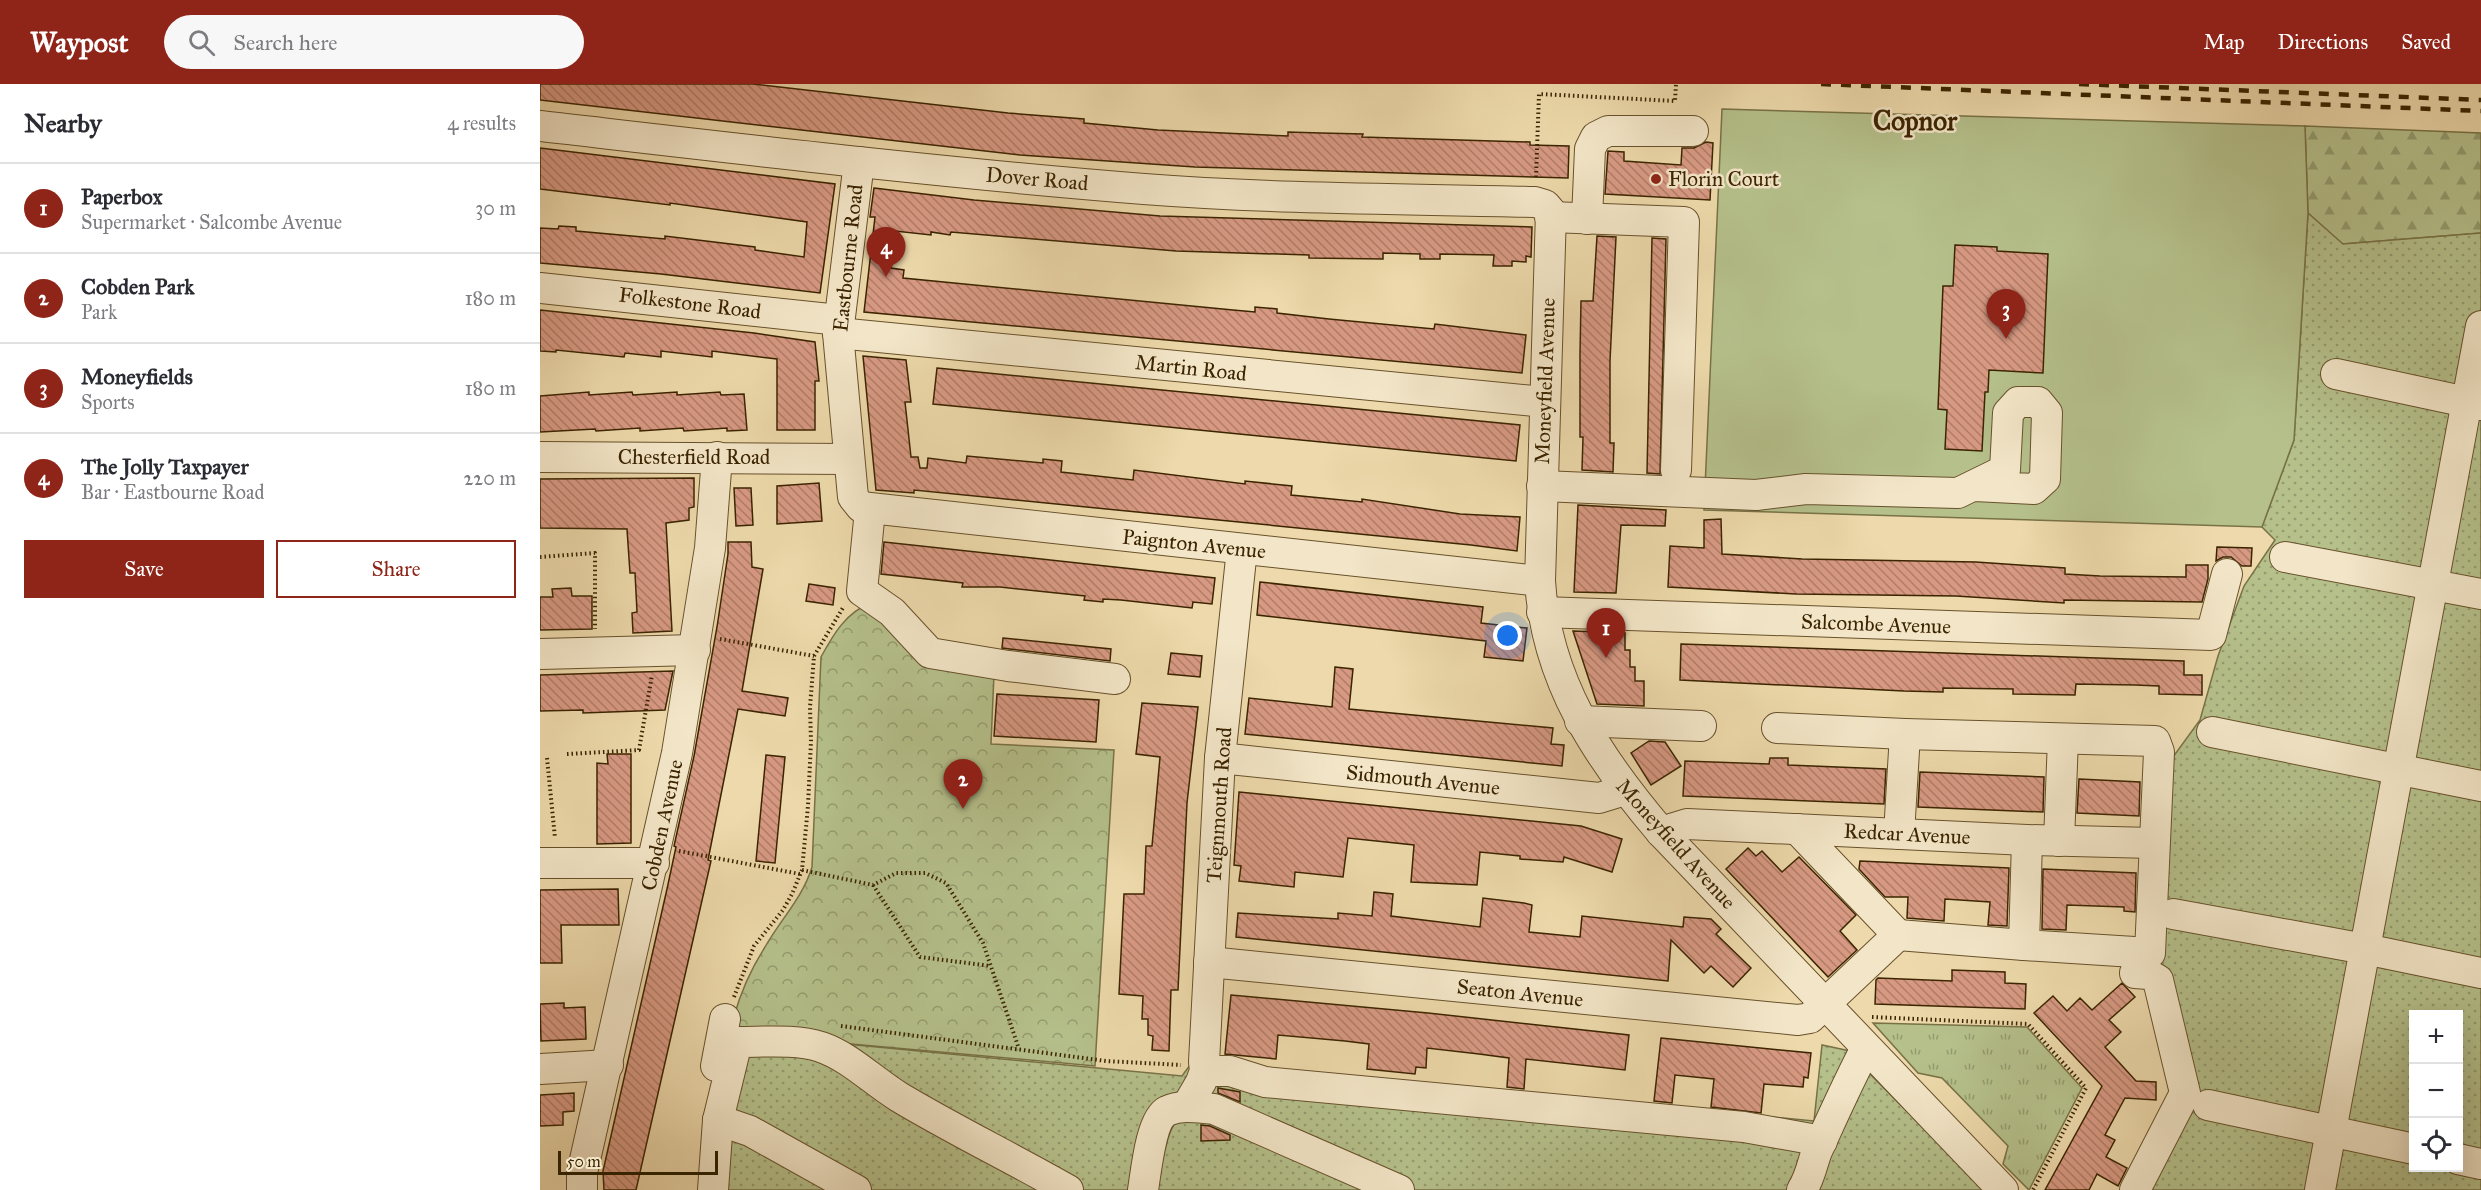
<!DOCTYPE html>
<meta charset="utf-8">
<style>
body{margin:0;font-family:"IM FELL Great Primer",serif;background:#f7f7f7;color:#2b2b33}
.controls{position:absolute;right:18px;bottom:18px;display:grid;overflow:hidden;border-radius:0px;box-shadow:0 6px 24px #0002}
.controls button{width:54px;height:54px;display:grid;place-items:center;padding:0;border:0;border-bottom:2px solid #e1e1e2;background:#fff;color:#2b2b33;font:30px sans-serif}
.scale{position:absolute;left:18px;bottom:15px;width:160px;box-sizing:border-box;padding-left:6px;border:3px solid #3b2400;border-top:0;font-size:16px;line-height:21px;white-space:nowrap;color:#3b2400;-webkit-text-stroke:4px #f3e6c8;paint-order:stroke}
.you{position:absolute;left:968px;top:552px;width:21px;height:21px;margin:-15px;border:4px solid #fff;border-radius:50%;background:#1a73e8;box-shadow:0 0 0 9px #1a73e833}
.badge{display:grid;place-items:center;width:39px;height:39px;border-radius:50%;background:#8f2418;color:#fff;font-size:20px;font-weight:700}
.pin{position:absolute;translate:-50% -50px;filter:drop-shadow(0 2px 3px #0008)}
.pin::after{content:'';position:absolute;top:32px;width:21px;height:18px;background:inherit;clip-path:polygon(0 0,100% 0,50% 100%)}
.list{margin:0;padding:0;list-style:none}
h2{display:flex;justify-content:space-between;align-items:center;height:78px;margin:0;padding:0 24px;font-size:26px}
h2 small{font-size:20px;font-weight:400;color:#7c7c81}
.list li{display:grid;grid-template-columns:39px 1fr auto;gap:18px;align-items:center;box-sizing:border-box;height:90px;padding:0 24px;border-top:2px solid #e1e1e2}
.list b{display:block;font-size:22px;white-space:nowrap}
.list p{margin:0;font-size:20px;white-space:nowrap;color:#7c7c81}
.list em{font-size:20px;font-style:normal;color:#7c7c81}
.actions{display:flex;gap:12px;padding:18px 24px}
.actions a{flex:1;padding:14px 0;border:2px solid #8f2418;border-radius:0px;text-align:center;font-size:21px;color:#8f2418}
.actions .main{background:#8f2418;color:#fff}
.icon{flex:none;width:33px;height:33px;fill:none;stroke:currentColor;stroke-width:2;stroke-linecap:round;stroke-linejoin:round}
.map{position:relative;flex:none;width:1941px;height:1106px;overflow:hidden}
header{display:flex;align-items:center;gap:36px;box-sizing:border-box;height:84px;padding:0 30px;background:#8f2418;color:#fff}
header strong{font-size:28px}
nav{display:flex;gap:33px;margin-inline-start:auto;font-size:21px}
.search{width:420px;height:54px;background:#f7f7f7;display:flex;align-items:center;gap:15px;box-sizing:border-box;padding:0 21px;border-radius:33px;color:#7c7c81;font-size:22px}
main{display:flex}
aside{flex:1;background:#fff}
.map>svg:first-child{display:block}
.grass{fill:url(#grass-tufts);stroke:#787246;stroke-width:1.5}
.forest{fill:url(#forest-firs);stroke:#787246;stroke-width:1.5}
.park{fill:url(#park-crowns);stroke:#787246;stroke-width:1.5}
.garden{fill:url(#garden-dots);stroke:#787246;stroke-width:1.5;fill-rule:evenodd}
.pitch{fill:#b5c08b;stroke:#787246;stroke-width:1.5}
.building{fill:url(#building-back-hatch);stroke:#3b2400;stroke-width:1.5}
.lines{fill:none;stroke-linecap:round;stroke-linejoin:round}
.minor-casing{stroke:#68512b;stroke-width:32}
.path{stroke:#3b2400;stroke-width:4;stroke-dasharray:1.5 3;stroke-linecap:butt}
.minor{stroke:#f3e6c8;stroke-width:30}
.rail{stroke:#3b2400;stroke-width:4.5;stroke-dasharray:10 10;stroke-linecap:butt}
.poi-dot{fill:#8f2418;stroke:#f3e6c8;stroke-width:2}
.labels{text-anchor:middle;dominant-baseline:central;stroke-width:5;stroke-linejoin:round;paint-order:stroke}
.street-label{font-size:21px;fill:#3b2400;stroke:#f3e6c8}
.poi-label{font-size:21px;fill:#3b2400;stroke:#f3e6c8;text-anchor:start}
.district-label{font-size:27px;font-weight:bold;fill:#3b2400;stroke:#f3e6c8}
</style>
<header>
<strong>Waypost</strong>
<div class="search"><svg class="icon" aria-label="search" viewBox="0 0 24 24"><circle cx="10" cy="10" r="6"/><path d="M15 15l6 6"/></svg>Search here</div>
<nav><a>Map</a><a>Directions</a><a>Saved</a></nav>
</header>
<main>
<aside>
<h2>Nearby<small>4 results</small></h2>
<ul class="list">
<li><span class="badge">1</span><div><b>Paperbox</b><p>Supermarket · Salcombe Avenue</p></div><em>30 m</em></li>
<li><span class="badge">2</span><div><b>Cobden Park</b><p>Park</p></div><em>180 m</em></li>
<li><span class="badge">3</span><div><b>Moneyfields</b><p>Sports</p></div><em>180 m</em></li>
<li><span class="badge">4</span><div><b>The Jolly Taxpayer</b><p>Bar · Eastbourne Road</p></div><em>220 m</em></li>
</ul>
<div class="actions"><a class="main">Save</a><a>Share</a></div>
</aside>
<div class="map">
<svg width="1941" height="1106" viewBox="0 0 1941 1106">
<defs>
<pattern id="grass-tufts" width="24" height="20" patternUnits="userSpaceOnUse" patternTransform="scale(1.5)"><rect width="24" height="20" fill="#b5c08b"/><path d="M3 7l-1-3M5 7V3M7 7l1-3M15 17l-1-3M17 17v-4M19 17l1-3" fill="none" stroke="#949c6f"/></pattern>
<pattern id="forest-firs" width="22" height="20" patternUnits="userSpaceOnUse" patternTransform="scale(1.5)"><rect width="22" height="20" fill="#b5c08b"/><path d="M5 1l3.5 6h-7zM16 11l3.5 6h-7z" fill="#949c6f"/></pattern>
<pattern id="park-crowns" width="20" height="18" patternUnits="userSpaceOnUse" patternTransform="scale(1.5)"><rect width="20" height="18" fill="#b5c08b"/><path d="M2 6a3 3 0 1 1 6 0M12 15a3 3 0 1 1 6 0" fill="none" stroke="#949c6f"/></pattern>
<pattern id="garden-dots" width="8" height="8" patternUnits="userSpaceOnUse" patternTransform="scale(1.5)"><rect width="8" height="8" fill="#b5c08b"/><path d="M2 2h.1M6 6h.1" fill="none" stroke="#949c6f" stroke-width="1.8" stroke-linecap="round"/></pattern>
<pattern id="building-back-hatch" width="6" height="6" patternUnits="userSpaceOnUse" patternTransform="scale(1.5)"><rect width="6" height="6" fill="#d89983"/><path d="M-1 5l2 2M0 0l6 6M5-1l2 2" fill="none" stroke="#b07d69"/></pattern>
</defs>
<rect width="100%" height="100%" fill="#edd9ab"/>
<filter id="stains"><feTurbulence type="fractalNoise" baseFrequency=".00333" numOctaves="4"/><feColorMatrix values="0 0 0 0 .2 0 0 0 0 .09 0 0 0 0 .02 0 0 0 .5 -.17"/></filter>
<radialGradient id="worn" r=".72"><stop offset=".6" stop-color="#630" stop-opacity="0"/><stop offset="1" stop-color="#630" stop-opacity=".3"/></radialGradient>
<path class="grass" d="M 1333,939 L 1487,943 L 1542,1004 L 1489,1106 L 1463,1080 L 1468,1062 L 1402,994 L 1378,989 Z"/>
<path class="forest" d="M 1765,42 L 1941,49 L 1941,149 L 1802,160 L 1768,129 Z"/>
<path class="park" d="M 331,519 L 454,590 L 451,660 L 574,666 L 555,982 L 190,949 C 196,920 209,888 225,863 C 241,835 263,813 272,783 L 281,573 C 293,551 306,528 331,519 Z"/>
<g class="garden">
<path d="M 1768,129 L 1803,160 L 1941,149 L 1941,1106 L 1602,1106 L 1656,1009 L 1615,871 L 1633,673 L 1660,636 L 1678,572 L 1704,502 L 1735,456 L 1722,443 L 1754,356 ZM 1874,930 L 1918,930 L 1918,1084 L 1874,1084 Z"/>
<path d="M 190,949 L 642,992 L 653,977 L 1274,1037 L 1282,961 L 1310,967 L 1327,987 L 1445,1106 L 167,1106 Z"/>
</g>
<path class="pitch" d="M 1182,25 L 1765,42 L 1768,129 L 1754,356 L 1722,443 L 1164,426 Z"/>
<g class="building">
<path d="M 0,0 L 213,0 L 468,29 L 544,35 L 544,39 L 618,46 L 748,52 L 748,48 L 781,49 L 823,50 L 822,53 L 990,58 L 990,61 L 1029,62 L 1028,94 L 655,83 L 480,71 L 0,16 Z"/>
<path d="M 1166,58 L 1173,59 L 1170,116 L 1065,110 L 1068,67 L 1084,68 L 1084,77 L 1141,81 L 1142,64 L 1154,64 Z"/>
<path d="M 0,64 L 295,100 L 280,209 L 121,190 L 0,179 L 0,144 L 18,145 L 19,142 L 36,143 L 36,147 L 125,155 L 125,152 L 215,163 L 215,166 L 264,173 L 267,138 L 130,119 L 130,121 L 0,105 Z"/>
<path d="M 334,104 L 434,116 L 620,132 L 992,143 L 991,173 L 986,172 L 986,178 L 972,177 L 972,182 L 953,182 L 954,171 L 900,170 L 900,175 L 880,175 L 880,170 L 843,169 L 843,175 L 769,174 L 769,171 L 636,167 L 411,148 L 410,151 L 391,148 L 391,151 L 355,147 L 351,184 L 364,186 L 363,194 L 693,226 L 715,228 L 715,223 L 737,225 L 737,229 L 789,235 L 894,245 L 895,240 L 986,251 L 982,289 L 324,228 L 335,133 L 330,133 Z"/>
<path d="M 1057,152 L 1076,153 L 1070,277 L 1070,359 L 1074,359 L 1073,388 L 1042,386 L 1043,353 L 1040,353 L 1040,270 L 1041,217 L 1053,217 Z"/>
<path d="M 1112,154 L 1126,155 L 1120,390 L 1107,389 Z"/>
<path d="M 1415,161 L 1457,163 L 1457,167 L 1508,170 L 1503,289 L 1449,286 L 1448,308 L 1445,308 L 1442,367 L 1405,365 L 1407,326 L 1398,325 L 1403,202 L 1413,202 Z"/>
<path d="M 0,226 L 214,249 L 275,258 L 279,297 L 275,297 L 275,346 L 237,346 L 237,275 L 172,267 L 172,273 L 121,267 L 121,273 L 85,269 L 84,273 L 16,266 L 16,268 L 0,267 Z"/>
<path d="M 323,272 L 366,276 L 371,318 L 365,318 L 371,373 L 378,373 L 380,384 L 387,384 L 388,374 L 426,379 L 427,372 L 503,379 L 503,375 L 522,377 L 521,388 L 593,396 L 594,386 L 705,400 L 705,397 L 752,402 L 751,411 L 822,418 L 822,415 L 920,430 L 980,433 L 977,467 L 931,461 L 374,406 L 374,409 L 336,406 Z"/>
<path d="M 397,284 L 980,341 L 976,377 L 393,320 Z"/>
<path d="M 49,308 L 49,311 L 92,308 L 93,311 L 137,308 L 137,311 L 180,308 L 181,311 L 204,310 L 207,346 L 187,347 L 187,344 L 144,347 L 143,344 L 100,347 L 100,344 L 56,347 L 55,345 L 0,348 L 0,312 Z"/>
<path d="M 154,394 L 154,423 L 149,424 L 149,436 L 126,439 L 132,547 L 93,549 L 92,529 L 97,528 L 95,489 L 90,489 L 87,445 L 0,444 L 0,395 Z"/>
<path d="M 279,399 L 282,437 L 237,440 L 237,402 Z"/>
<path d="M 194,404 L 211,404 L 213,441 L 196,442 Z"/>
<path d="M 1038,421 L 1126,426 L 1125,442 L 1081,441 L 1076,509 L 1034,508 Z"/>
<path d="M 1181,435 L 1182,470 L 1262,475 L 1436,478 L 1525,484 L 1525,490 L 1560,492 L 1646,493 L 1646,481 L 1668,481 L 1668,495 L 1662,518 L 1524,516 L 1524,519 L 1416,512 L 1256,510 L 1128,503 L 1130,462 L 1164,464 L 1164,436 Z"/>
<path d="M 188,458 L 211,458 L 212,483 L 223,485 L 202,607 L 248,614 L 245,632 L 198,625 L 168,776 L 171,777 L 96,1106 L 64,1106 L 63,1087 L 127,805 L 136,763 L 134,762 L 154,672 L 177,543 L 188,470 Z"/>
<path d="M 344,458 L 675,494 L 672,520 L 653,518 L 652,524 L 581,516 L 563,515 L 563,518 L 544,516 L 545,512 L 507,508 L 460,503 L 422,503 L 423,499 L 341,490 Z"/>
<path d="M 1677,463 L 1712,464 L 1711,482 L 1702,482 L 1691,473 L 1683,473 L 1676,477 Z"/>
<path d="M 720,498 L 943,523 L 941,539 L 987,544 L 983,577 L 944,573 L 946,557 L 717,531 Z"/>
<path d="M 269,500 L 295,504 L 293,521 L 266,517 Z"/>
<path d="M 31,504 L 32,512 L 52,512 L 52,545 L 0,546 L 0,513 L 13,513 L 12,505 Z"/>
<path d="M 1033,547 L 1085,549 L 1085,566 L 1090,566 L 1090,583 L 1095,583 L 1095,597 L 1104,597 L 1104,622 L 1057,620 Z"/>
<path d="M 463,554 L 571,565 L 570,577 L 462,564 Z"/>
<path d="M 1141,560 L 1644,577 L 1644,591 L 1662,591 L 1662,611 L 1619,610 L 1619,602 L 1595,601 L 1536,600 L 1535,611 L 1473,610 L 1473,605 L 1403,604 L 1403,608 L 1364,607 L 1140,596 Z"/>
<path d="M 631,569 L 662,572 L 660,593 L 628,590 Z"/>
<path d="M 795,583 L 813,585 L 809,625 L 1013,644 L 1011,660 L 1024,661 L 1022,682 L 705,650 L 709,614 L 792,623 Z"/>
<path d="M 133,587 L 125,626 L 43,629 L 43,626 L 0,627 L 0,591 Z"/>
<path d="M 457,610 L 559,616 L 556,658 L 454,652 Z"/>
<path d="M 602,619 L 658,623 L 647,719 L 638,906 L 631,906 L 629,967 L 612,966 L 613,952 L 608,951 L 608,935 L 602,935 L 603,912 L 579,910 L 584,810 L 604,810 L 606,762 L 612,762 L 620,673 L 596,670 Z"/>
<path d="M 1109,657 L 1125,658 L 1141,682 L 1111,701 L 1091,669 Z"/>
<path d="M 67,670 L 91,670 L 91,759 L 57,760 L 57,679 L 68,680 Z"/>
<path d="M 226,671 L 245,673 L 235,779 L 216,777 Z"/>
<path d="M 1230,674 L 1248,674 L 1248,681 L 1346,685 L 1344,720 L 1143,712 L 1145,677 L 1229,680 Z"/>
<path d="M 1380,688 L 1504,693 L 1503,728 L 1378,723 Z"/>
<path d="M 1539,695 L 1600,698 L 1599,732 L 1537,729 Z"/>
<path d="M 699,708 L 1041,742 L 1082,755 L 1072,788 L 1024,773 L 1023,778 L 980,775 L 980,772 L 940,768 L 937,801 L 871,798 L 874,761 L 808,754 L 803,793 L 755,788 L 754,803 L 699,797 L 701,782 L 694,781 Z"/>
<path d="M 1208,764 L 1216,772 L 1222,767 L 1242,788 L 1259,773 L 1316,831 L 1300,847 L 1317,866 L 1288,893 L 1186,785 Z"/>
<path d="M 1320,777 L 1469,784 L 1467,842 L 1448,841 L 1450,818 L 1405,815 L 1404,837 L 1367,834 L 1368,813 L 1345,813 L 1319,785 Z"/>
<path d="M 1503,785 L 1596,789 L 1595,828 L 1584,827 L 1584,823 L 1527,821 L 1526,846 L 1502,845 Z"/>
<path d="M 78,805 L 79,841 L 21,841 L 22,879 L 0,879 L 0,806 Z"/>
<path d="M 834,808 L 853,810 L 851,832 L 940,843 L 943,814 L 984,819 L 992,821 L 989,848 L 1040,853 L 1042,832 L 1143,843 L 1144,833 L 1171,835 L 1181,845 L 1176,850 L 1211,884 L 1193,903 L 1171,882 L 1164,889 L 1131,856 L 1128,897 L 696,853 L 698,829 L 798,835 L 798,829 L 832,832 Z"/>
<path d="M 1412,886 L 1465,888 L 1465,899 L 1486,900 L 1485,925 L 1335,920 L 1336,896 L 1338,894 L 1412,897 Z"/>
<path d="M 1582,899 L 1595,913 L 1569,936 L 1581,948 L 1565,963 L 1596,997 L 1616,998 L 1616,1016 L 1585,1014 L 1565,1051 L 1575,1056 L 1566,1073 L 1587,1084 L 1578,1102 L 1557,1090 L 1549,1106 L 1505,1106 L 1562,1002 L 1494,929 L 1513,912 L 1527,927 L 1540,914 L 1552,926 Z"/>
<path d="M 691,911 L 888,929 L 1089,951 L 1085,986 L 986,975 L 984,1005 L 967,1003 L 969,974 L 939,970 L 887,964 L 886,984 L 876,983 L 875,990 L 827,985 L 829,960 L 805,957 L 738,951 L 736,975 L 685,970 Z"/>
<path d="M 24,919 L 24,924 L 45,923 L 46,955 L 1,957 L 0,920 Z"/>
<path d="M 1121,954 L 1271,969 L 1268,994 L 1264,993 L 1263,1003 L 1224,1000 L 1221,1029 L 1171,1023 L 1174,995 L 1135,991 L 1132,1019 L 1114,1017 Z"/>
<path d="M 678,1004 L 700,1008 L 700,1018 L 678,1009 Z"/>
<path d="M 34,1009 L 34,1027 L 23,1028 L 23,1041 L 0,1042 L 0,1011 Z"/>
<path d="M 661,1041 L 670,1042 L 690,1051 L 690,1056 L 661,1057 Z"/>
</g>
<g class="lines">
<g class="minor-casing">
<g id="minor">
<path d="M 0,42 C 201,65 402,89 604,105 C 734,115 865,115 995,118 L 1005,121 L 1011,128 L 1000,497 C 1006,597 1058,674 1121,748 L 1463,1106"/>
<path d="M 319,78 L 298,249 L 313,413 L 321,423 L 1000,497"/>
<path d="M 1010,133 L 1144,138 L 1136,386"/>
<path d="M 1047,135 L 1050,65 L 1056,53 L 1068,47 L 1153,47"/>
<path d="M 0,204 L 299,236"/>
<path d="M 298,249 L 1004,318"/>
<path d="M 1796,290 L 1941,321"/>
<path d="M 0,373 L 309,375"/>
<path d="M 1002,402 L 1216,411 L 1266,405 L 1418,409 L 1465,386 L 1468,329 L 1478,318 L 1498,318 L 1507,329 L 1505,395 L 1494,405 L 1435,402"/>
<path d="M 330,426 L 322,507 L 352,528 L 390,569 L 468,582 L 575,595"/>
<path d="M 1745,473 L 1941,510"/>
<path d="M 1002,528 L 1671,551 L 1687,490"/>
<path d="M 0,570 L 155,566"/>
<path d="M 1040,637 L 1161,642"/>
<path d="M 1237,644 L 1365,650"/>
<path d="M 1672,648 L 1941,702"/>
<path d="M 680,674 L 1059,714 L 1085,706"/>
<path d="M 1121,748 L 1147,740 L 1487,756 L 1613,759"/>
<path d="M 1359,750 L 1365,650 L 1615,657 L 1619,668 L 1610,869 L 1484,861 L 1487,756"/>
<path d="M 1519,757 L 1523,655"/>
<path d="M 0,779 L 114,779"/>
<path d="M 1633,830 L 1825,865 L 1941,889"/>
<path d="M 1358,851 L 1484,861"/>
<path d="M 669,878 L 1258,936 L 1270,934 L 1358,851 L 1257,745"/>
<path d="M 176,982 L 185,935"/>
<path d="M 0,985 L 68,981"/>
<path d="M 665,987 L 690,987 L 725,998 L 1204,1043 L 1282,1057"/>
<path d="M 1668,1021 L 1874,1065"/>
<path d="M 647,1022 L 661,998 L 665,987 L 664,978 L 680,674 L 702,465"/>
<path d="M 178,1036 L 210,1047 L 316,1106"/>
<path d="M 1918,1075 L 1941,1080"/>
<path d="M 42,1106 L 42,1089 L 137,669 L 170,464 L 177,373"/>
<path d="M 173,1106 L 178,1036 L 196,962 L 198,958 C 225,958 256,955 281,963 C 310,973 333,997 359,1013 C 414,1046 472,1074 528,1106"/>
<path d="M 603,1106 C 606,1088 611,1035 627,1027 C 642,1020 659,1024 674,1025 L 859,1106"/>
<path d="M 1262,1106 C 1270,1094 1272,1080 1277,1067 C 1293,1032 1308,998 1326,964"/>
<path d="M 1595,1106 L 1645,1009 L 1618,896 L 1608,890 L 1595,889"/>
<path d="M 1780,1106 L 1941,242"/>
</g>
</g>
<g class="path">
<path d="M 996,93 L 999,10 L 1135,17 L 1136,0"/>
<path d="M 0,473 L 55,469 L 55,545"/>
<path d="M 180,555 L 274,572"/>
<path d="M 27,670 L 99,666 L 112,591"/>
<path d="M 7,674 L 15,754"/>
<path d="M 139,767 L 260,790"/>
<path d="M 262,786 L 333,801 L 356,789 L 385,789 L 406,799 L 443,859 L 479,965"/>
<path d="M 333,801 L 380,873 L 451,882"/>
<path d="M 194,913 L 214,862 L 243,826 L 252,810 L 262,786 L 268,722 L 271,657 L 270,623 L 274,572 L 304,522"/>
<path d="M 1332,933 L 1488,940 L 1546,1004 L 1493,1106"/>
<path d="M 301,942 L 566,977 L 641,981"/>
</g>
<use href="#minor" class="minor"/>
<g class="rail">
<path d="M 1281,0 L 1941,27"/>
<path d="M 1539,0 L 1941,16"/>
</g>
</g>
<circle class="poi-dot" cx="1116" cy="95" r="6"/>
<g class="labels">
<g class="street-label">
<text transform="translate(497 95) rotate(5)">Dover Road</text>
<text transform="translate(308 174) rotate(-84)">Eastbourne Road</text>
<text transform="translate(150 219) rotate(7)">Folkestone Road</text>
<text transform="translate(651 284) rotate(6)">Martin Road</text>
<text transform="translate(1005 297) rotate(-88)">Moneyfield Avenue</text>
<text x="154" y="373">Chesterfield Road</text>
<text transform="translate(654 460) rotate(6)">Paignton Avenue</text>
<text transform="translate(1336 540) rotate(2)">Salcombe Avenue</text>
<text transform="translate(883 696) rotate(6)">Sidmouth Avenue</text>
<text transform="translate(679 721) rotate(-86)">Teignmouth Road</text>
<text transform="translate(122 741) rotate(-78)">Cobden Avenue</text>
<text transform="translate(1367 750) rotate(3)">Redcar Avenue</text>
<text transform="translate(1136 760) rotate(48)">Moneyfield Avenue</text>
<text transform="translate(980 909) rotate(6)">Seaton Avenue</text>
</g>
<g class="poi-label">
<text x="1128" y="95">Florin Court</text>
</g>
<g class="district-label">
<text x="1375" y="36">Copnor</text>
</g>
</g>
<rect width="100%" height="100%" filter="url(#stains)"/>
<rect width="100%" height="100%" fill="url(#worn)"/>
</svg>
<div class="controls">
<button>+</button>
<button>−</button>
<button><svg class="icon" aria-label="locate" viewBox="0 0 24 24"><circle cx="12" cy="12" r="6"/><path d="M12 2v4M12 18v4M2 12h4M18 12h4"/></svg></button>
</div>
<div class="scale">50 m</div>
<div class="you"></div>
<div class="pin badge" style="left:1066px;top:574px">1</div>
<div class="pin badge" style="left:423px;top:725px">2</div>
<div class="pin badge" style="left:1466px;top:255px">3</div>
<div class="pin badge" style="left:346px;top:193px">4</div>
</div>
</main>
